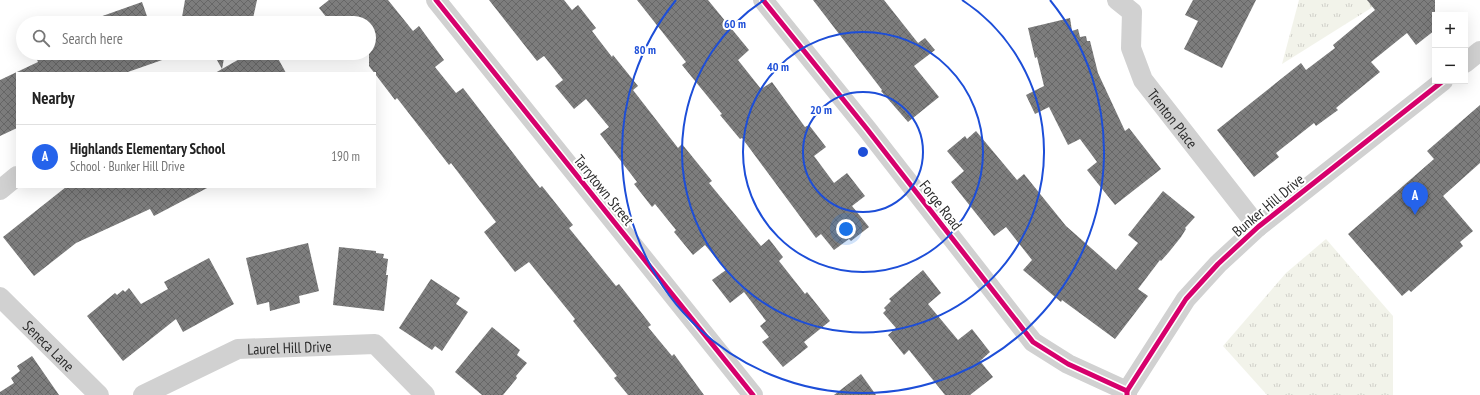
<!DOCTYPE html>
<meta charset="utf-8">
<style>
body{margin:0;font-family:"PT Sans Narrow",sans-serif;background:#f6f6f6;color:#222}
.controls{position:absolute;right:12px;top:12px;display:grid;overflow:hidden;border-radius:0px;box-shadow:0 4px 16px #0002}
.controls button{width:36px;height:36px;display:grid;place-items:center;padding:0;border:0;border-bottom:1px solid #e0e0e0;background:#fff;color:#222;font:20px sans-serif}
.you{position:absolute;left:846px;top:229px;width:14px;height:14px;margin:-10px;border:3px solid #fff;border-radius:50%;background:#1a73e8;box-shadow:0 0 0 6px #1a73e833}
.badge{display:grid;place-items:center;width:26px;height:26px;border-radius:50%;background:#2563eb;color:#fff;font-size:13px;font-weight:700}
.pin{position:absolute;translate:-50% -33px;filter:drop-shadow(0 1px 2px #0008)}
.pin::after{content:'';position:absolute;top:21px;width:14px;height:12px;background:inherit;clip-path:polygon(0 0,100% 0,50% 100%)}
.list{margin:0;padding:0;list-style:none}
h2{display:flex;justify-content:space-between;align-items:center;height:52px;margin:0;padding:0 16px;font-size:17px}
h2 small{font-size:13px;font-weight:400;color:#767676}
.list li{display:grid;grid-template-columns:26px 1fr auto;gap:12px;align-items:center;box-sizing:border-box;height:64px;padding:0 16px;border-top:1px solid #e0e0e0}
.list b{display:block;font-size:15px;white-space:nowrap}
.list p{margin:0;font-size:13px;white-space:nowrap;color:#767676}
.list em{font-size:13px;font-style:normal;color:#767676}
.icon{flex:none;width:22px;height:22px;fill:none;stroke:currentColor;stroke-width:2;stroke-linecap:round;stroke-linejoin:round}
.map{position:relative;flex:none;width:1480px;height:395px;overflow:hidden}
.search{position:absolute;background:#fff;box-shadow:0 4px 16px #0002;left:16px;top:16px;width:360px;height:44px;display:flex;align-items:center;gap:10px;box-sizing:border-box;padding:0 14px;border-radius:22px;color:#767676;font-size:15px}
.panel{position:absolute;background:#fff;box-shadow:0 4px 16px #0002;left:16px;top:72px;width:360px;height:116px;border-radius:0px}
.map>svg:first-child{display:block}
.park{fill:url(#park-tufts)}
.building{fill:url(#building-cross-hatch)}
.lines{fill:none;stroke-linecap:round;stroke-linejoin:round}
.minor{stroke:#d1d1d1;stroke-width:20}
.cycleway-casing{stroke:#fff;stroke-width:8}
.cycleway{stroke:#d6006c;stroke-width:5}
.ring{fill:none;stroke:#1d4ed8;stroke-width:2}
.labels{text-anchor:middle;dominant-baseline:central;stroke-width:4;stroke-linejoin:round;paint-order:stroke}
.street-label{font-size:15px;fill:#2c2c2c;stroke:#fff}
.centre{fill:#1d4ed8;stroke:#fff;stroke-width:2}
.ring-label{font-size:12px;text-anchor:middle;font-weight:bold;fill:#1d4ed8;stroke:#fff;stroke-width:4;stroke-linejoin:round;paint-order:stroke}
</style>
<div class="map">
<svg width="1480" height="395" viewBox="0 0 1480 395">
<defs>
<pattern id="park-tufts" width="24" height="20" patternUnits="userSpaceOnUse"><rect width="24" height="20" fill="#f2f3ea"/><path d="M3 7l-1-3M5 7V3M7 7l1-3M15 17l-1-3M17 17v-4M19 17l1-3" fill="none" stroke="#d0d0c9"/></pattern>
<pattern id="building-cross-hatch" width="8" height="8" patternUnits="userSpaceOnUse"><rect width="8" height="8" fill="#7d7d7d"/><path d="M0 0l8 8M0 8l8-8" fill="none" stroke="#676767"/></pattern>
</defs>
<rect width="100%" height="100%" fill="#fff"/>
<g class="park">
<path d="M 1299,0 L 1384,0 L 1282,64 Z"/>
<path d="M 1326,239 L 1393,316 L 1393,395 L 1267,395 L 1223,346 L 1286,273 Z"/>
</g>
<g class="building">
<path d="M 185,0 L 257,0 L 252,23 L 181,23 Z"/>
<path d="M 329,0 L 388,0 L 413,31 L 419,26 L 444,60 L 435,67 L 456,93 L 463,88 L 540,188 L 542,186 L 573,225 L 569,228 L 616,286 L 619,284 L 651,325 L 648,327 L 672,356 L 674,354 L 704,395 L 628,395 L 614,378 L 617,376 L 573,321 L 575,319 L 529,262 L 515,272 L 484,232 L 496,222 L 451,163 L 449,165 L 397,98 L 395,100 L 369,66 L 369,23 L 331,23 L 319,8 Z"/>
<path d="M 489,0 L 564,0 L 572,10 L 578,5 L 596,28 L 592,31 L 612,57 L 613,55 L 638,86 L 633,90 L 678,148 L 682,144 L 712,181 L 709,183 L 761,246 L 769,239 L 783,257 L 779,261 L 805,294 L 807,292 L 830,321 L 804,342 L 808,347 L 783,367 L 762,342 L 769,337 L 760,326 L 766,321 L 744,292 L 730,303 L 712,280 L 726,270 L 705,245 L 693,255 L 674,232 L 676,230 L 655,204 L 652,207 L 634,184 L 637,182 L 600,134 L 609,127 L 586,99 L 574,109 L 555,86 L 563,80 L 544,56 L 537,61 Z"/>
<path d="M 637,0 L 708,0 L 749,50 L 738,60 L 761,89 L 772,82 L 805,127 L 809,125 L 826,147 L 814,156 L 834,183 L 847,173 L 865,196 L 852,206 L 869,227 L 851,241 L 849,239 L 834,250 L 821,234 L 816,238 L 742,138 L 740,139 L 720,115 L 722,114 L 682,65 L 686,62 Z"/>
<path d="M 813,0 L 884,0 L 918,43 L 925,38 L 935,50 L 914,66 L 939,97 L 908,122 L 881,91 L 882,90 Z"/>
<path d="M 1193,0 L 1256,0 L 1222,68 L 1184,49 L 1198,21 L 1185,15 Z"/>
<path d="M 1367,0 L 1435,0 L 1435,30 L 1416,45 L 1407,33 L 1371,62 L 1380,72 L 1336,108 L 1338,110 L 1316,126 L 1314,123 L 1276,153 L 1279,157 L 1254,177 L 1217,130 L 1301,63 L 1306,70 L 1335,48 L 1333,45 L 1375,10 Z"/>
<path d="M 142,2 L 148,19 L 151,18 L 153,23 L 96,23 L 94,19 Z"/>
<path d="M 1070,18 L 1072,31 L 1078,29 L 1080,37 L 1086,36 L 1087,41 L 1090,41 L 1098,73 L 1125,131 L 1129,128 L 1161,169 L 1115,205 L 1087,170 L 1097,162 L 1080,139 L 1068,145 L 1049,107 L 1035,114 L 1026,95 L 1044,86 L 1037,57 L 1035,58 L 1028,28 Z"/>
<path d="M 34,53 L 163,53 L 165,59 L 125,73 L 17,73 L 17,128 L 0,136 L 0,80 L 38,62 Z"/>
<path d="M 212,53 L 225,53 L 222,69 L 213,53 Z"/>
<path d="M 250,53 L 275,53 L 286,73 L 215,73 Z"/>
<path d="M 1480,105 L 1480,163 L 1443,196 L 1473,231 L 1460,242 L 1463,246 L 1411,292 L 1409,290 L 1402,296 L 1348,234 L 1434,159 L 1427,151 Z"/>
<path d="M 976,131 L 1017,180 L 1024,174 L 1066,226 L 1116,270 L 1138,243 L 1128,235 L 1163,191 L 1195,217 L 1185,228 L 1186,229 L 1181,237 L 1169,252 L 1161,261 L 1160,260 L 1138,289 L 1148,296 L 1115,339 L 1062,300 L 1061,302 L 1023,270 L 1032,260 L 1006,227 L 994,236 L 951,182 L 964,171 L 947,151 L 965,136 L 967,139 Z"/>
<path d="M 66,187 L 209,187 L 154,216 L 150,209 L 76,243 L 34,276 L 3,237 Z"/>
<path d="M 308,243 L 319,291 L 299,296 L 300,303 L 270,311 L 269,302 L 257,305 L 246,258 Z"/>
<path d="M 339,247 L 376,251 L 376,253 L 384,254 L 383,258 L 388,259 L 386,275 L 388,275 L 384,311 L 333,305 Z"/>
<path d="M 209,258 L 234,304 L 183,332 L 176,319 L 123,361 L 87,316 L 115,293 L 117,295 L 123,290 L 125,292 L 129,288 L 141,304 L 168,289 L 164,282 Z"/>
<path d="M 923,270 L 941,293 L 928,304 L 958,340 L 972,329 L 990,352 L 980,361 L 993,377 L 970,395 L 945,395 L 909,350 L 904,355 L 888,335 L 896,328 L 883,313 L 886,310 L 884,308 L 891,301 L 889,299 Z"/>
<path d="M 431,279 L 460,298 L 456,304 L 468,312 L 442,351 L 435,346 L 432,350 L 399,328 Z"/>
<path d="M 492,327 L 520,350 L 517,355 L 527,363 L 516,376 L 517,378 L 503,395 L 482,395 L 455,372 Z"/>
<path d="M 32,356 L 59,395 L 0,395 L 0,392 L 14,383 L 11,378 L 20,371 L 17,366 Z"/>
<path d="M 861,374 L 876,395 L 834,395 Z"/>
</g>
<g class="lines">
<g class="minor">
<path d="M 436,0 L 753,395"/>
<path d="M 763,0 L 867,129 L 1033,342 L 1068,364 L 1127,391"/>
<path id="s1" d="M 1117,0 L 1132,12 L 1131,48 L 1143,80 L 1258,227"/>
<path d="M 1465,63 L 1480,51"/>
<path d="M 0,190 L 17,176"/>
<path id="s2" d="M 0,297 L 99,395"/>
<path id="s3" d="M 143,395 L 238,349 L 375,344 L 425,395"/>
<path d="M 1127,395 L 1127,391 L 1186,299 L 1218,264 L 1258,227 L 1443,81"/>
</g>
<g class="cycleway-casing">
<g id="cycleway">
<path d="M 436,0 L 753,395"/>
<path d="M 763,0 L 867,129 L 1033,342 L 1068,364 L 1127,391"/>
<path d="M 1127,395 L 1127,391 L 1186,299 L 1218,264 L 1258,227 L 1443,81"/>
</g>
</g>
<use href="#cycleway" class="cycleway"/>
</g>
<g class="ring">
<circle cx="863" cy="152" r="60"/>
<circle cx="863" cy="152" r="120"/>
<path d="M962 0A181 181 0 1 1 764 0"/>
<path d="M1050 0A241 241 0 1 1 676 0"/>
</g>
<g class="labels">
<g class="street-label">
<text stroke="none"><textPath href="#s1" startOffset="138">Trenton Place</textPath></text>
<text transform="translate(604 190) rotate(51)">Tarrytown Street</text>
<text transform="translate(941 205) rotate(52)">Forge Road</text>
<text transform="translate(1268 205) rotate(-40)">Bunker Hill Drive</text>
<text stroke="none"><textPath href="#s2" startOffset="69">Seneca Lane</textPath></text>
<text stroke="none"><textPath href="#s3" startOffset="157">Laurel Hill Drive</textPath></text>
</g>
</g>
<circle cx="863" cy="152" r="6" class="centre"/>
<g class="ring-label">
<text x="735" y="28">60 m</text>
<text x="645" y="54">80 m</text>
<text x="778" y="71">40 m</text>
<text x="821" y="114">20 m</text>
</g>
</svg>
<div class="controls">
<button>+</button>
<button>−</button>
</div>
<div class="you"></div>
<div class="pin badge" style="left:1415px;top:215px">A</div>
<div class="search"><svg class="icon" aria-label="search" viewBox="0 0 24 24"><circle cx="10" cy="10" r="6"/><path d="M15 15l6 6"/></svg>Search here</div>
<section class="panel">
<h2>Nearby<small></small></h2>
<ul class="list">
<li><span class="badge">A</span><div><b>Highlands Elementary School</b><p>School · Bunker Hill Drive</p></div><em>190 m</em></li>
</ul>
</section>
</div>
